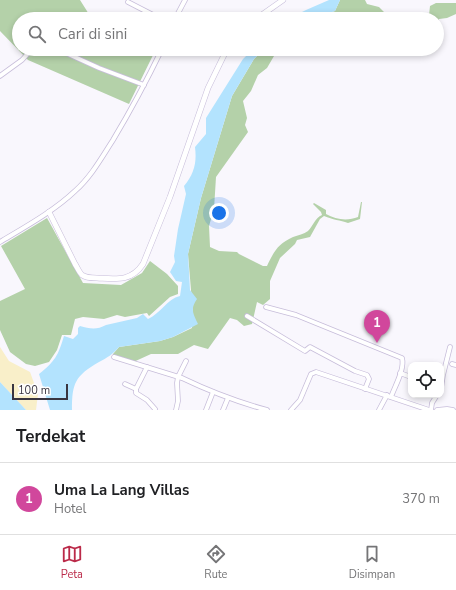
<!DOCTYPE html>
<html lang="id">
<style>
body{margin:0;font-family:"Nunito Sans",sans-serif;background:#f6f6f6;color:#202124}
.controls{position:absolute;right:12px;bottom:12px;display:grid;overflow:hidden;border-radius:8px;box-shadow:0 2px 6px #0003}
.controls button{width:36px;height:36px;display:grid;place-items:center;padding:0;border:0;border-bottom:1px solid #e0e0e0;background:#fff;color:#202124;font:20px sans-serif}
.scale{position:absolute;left:12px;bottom:10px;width:56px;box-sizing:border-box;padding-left:4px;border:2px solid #393540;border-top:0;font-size:11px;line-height:14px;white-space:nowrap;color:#393540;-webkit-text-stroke:3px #fff;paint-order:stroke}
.you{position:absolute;left:219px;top:213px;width:14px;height:14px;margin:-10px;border:3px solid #fff;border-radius:50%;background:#1a73e8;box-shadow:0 0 0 6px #1a73e833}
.badge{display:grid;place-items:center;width:26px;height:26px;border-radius:50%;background:#bb2a49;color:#fff;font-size:13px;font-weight:700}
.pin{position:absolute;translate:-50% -33px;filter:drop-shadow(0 1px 2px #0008)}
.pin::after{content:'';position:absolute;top:21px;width:14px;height:12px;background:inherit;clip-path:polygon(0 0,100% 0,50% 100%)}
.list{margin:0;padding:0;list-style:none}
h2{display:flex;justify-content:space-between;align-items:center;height:52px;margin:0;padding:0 16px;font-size:17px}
h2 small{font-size:13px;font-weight:400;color:#757577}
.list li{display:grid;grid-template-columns:26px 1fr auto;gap:12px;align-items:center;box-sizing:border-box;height:72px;padding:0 16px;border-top:1px solid #e0e0e0}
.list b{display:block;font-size:15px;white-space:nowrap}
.list p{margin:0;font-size:13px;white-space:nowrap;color:#757577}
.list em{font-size:13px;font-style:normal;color:#757577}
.icon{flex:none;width:22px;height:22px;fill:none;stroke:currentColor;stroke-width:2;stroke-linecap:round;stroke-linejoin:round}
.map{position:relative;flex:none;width:456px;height:410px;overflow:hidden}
.search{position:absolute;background:#fff;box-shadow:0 2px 6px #0003;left:12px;right:12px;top:12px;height:44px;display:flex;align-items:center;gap:10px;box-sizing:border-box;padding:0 14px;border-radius:22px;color:#757577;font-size:15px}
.sheet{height:124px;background:#fff}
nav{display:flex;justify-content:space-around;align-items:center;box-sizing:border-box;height:56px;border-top:1px solid #e0e0e0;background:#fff;font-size:11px;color:#757577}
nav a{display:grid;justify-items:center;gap:2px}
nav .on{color:#bb2a49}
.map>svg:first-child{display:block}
.green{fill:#b4d1a9}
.sand{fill:#f9efc9}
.water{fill:#b3e3fe}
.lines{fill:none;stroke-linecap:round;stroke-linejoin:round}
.minor-casing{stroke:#c7bdda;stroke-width:5.5}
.tertiary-casing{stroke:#c7bdda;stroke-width:6}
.minor{stroke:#fff;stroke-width:4}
.tertiary{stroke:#fff;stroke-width:5}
</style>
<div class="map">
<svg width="456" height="410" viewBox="0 0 456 410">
<rect width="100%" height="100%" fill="#f9f7fd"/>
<g class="green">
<path d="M 0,0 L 80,0 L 92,19 L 19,19 L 19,49 L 156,49 L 129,104 L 28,60 L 0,31 Z"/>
<path d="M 340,0 L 365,0 L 367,4 L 379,7 L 391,19 L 311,19 L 335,11 Z"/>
<path d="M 436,3 L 456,3 L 456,14 L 447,18 L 439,19 L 437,25 L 437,19 L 413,19 L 429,15 L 430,6 Z"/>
<path d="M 264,49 L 285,49 L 274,56 L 267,68 L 258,75 L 251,91 L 243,101 L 247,118 L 245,125 L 248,132 L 216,177 L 214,209 L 209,226 L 210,247 L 219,251 L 237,252 L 239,254 L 263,266 L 267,266 C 274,251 278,244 293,237 C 298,235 304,234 308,231 C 313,226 315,218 322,215 L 321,212 L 313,204 L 314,203 L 326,210 L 326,214 C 336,220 348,221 358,217 L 361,202 L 362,202 L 360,219 L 348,223 C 340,220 333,220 324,216 L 320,219 L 310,237 L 297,240 L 295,244 L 280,258 L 270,281 L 270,299 L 263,305 L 257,302 L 252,324 L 244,326 L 237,320 L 230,318 L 208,349 L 194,345 L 178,354 L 151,354 L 129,364 L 113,358 L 113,354 L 119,347 L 160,341 L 173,337 L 192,328 L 193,314 L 188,254 L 201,198 L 232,96 L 254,59 Z"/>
<path d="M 47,218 L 83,283 L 121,285 L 142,273 L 150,261 L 167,274 L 178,286 L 178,294 L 170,297 L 149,316 L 147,313 L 125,317 L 117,315 L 104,319 L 83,317 L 75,319 L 71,335 L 62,335 L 57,350 L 49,362 L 35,366 L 26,364 L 10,352 L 0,330 L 0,301 L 25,289 L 1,246 Z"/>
</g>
<path class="sand" d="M 0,347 L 9,361 L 30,372 L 38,394 L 36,410 L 26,410 L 0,382 Z"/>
<g class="water">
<path d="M 329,0 L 340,0 L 335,11 L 311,19 L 288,19 L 306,10 Z"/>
<path d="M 253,49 L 264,49 L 254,59 L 232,96 L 201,198 L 188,254 L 190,290 L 197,299 C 190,309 193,313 198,324 L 173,337 L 160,341 L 119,347 C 113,354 107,358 99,362 C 75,376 72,383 72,410 L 50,410 L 39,374 C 55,361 58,356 64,336 L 73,339 L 78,334 L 78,328 L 80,326 C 90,329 97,330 106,325 L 137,318 L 143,314 L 148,319 C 161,313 167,299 180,296 L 182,282 L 176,281 L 170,272 L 175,262 L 174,256 L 178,229 L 186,194 L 184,186 C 194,174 197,163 195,147 L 206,134 L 206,118 L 243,59 Z"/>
<path d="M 0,382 L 26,410 L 0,410 Z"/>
</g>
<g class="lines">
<g class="minor-casing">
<g id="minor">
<path d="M 128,2 L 161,19"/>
<path d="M 175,19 L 185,0"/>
<path d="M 61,49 L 66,53 L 99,68 L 144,85"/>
<path d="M 0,76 L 22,60 L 32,49"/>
<path d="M 0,242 C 25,227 54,211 75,191 C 91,177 102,157 113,140 C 131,110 147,80 162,49"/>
<path d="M 266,307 L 296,315 L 402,358 C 405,369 395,386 391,397"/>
<path d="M 247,316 L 305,351 L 310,347 L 355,371 L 367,375 L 369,379 L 365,389"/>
<path d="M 114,357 L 182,378 C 209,391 238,402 267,410"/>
<path d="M 452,364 L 456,365"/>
<path d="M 147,367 L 136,389 L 136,393 L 147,400 L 155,409"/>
<path d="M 400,373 L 411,377"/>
<path d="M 125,384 L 136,389"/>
<path d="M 441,388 L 443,375 L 450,347"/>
<path d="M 176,410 L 178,401 L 177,383 L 178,377 L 186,361"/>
<path d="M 206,410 L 213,392"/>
<path d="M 223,410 L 228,398"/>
<path d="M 291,410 L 300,400 L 311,374 L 316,372 L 429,410"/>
<path d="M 379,410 L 387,395"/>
<path d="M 431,410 L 432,403 L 437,395"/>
<path d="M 437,410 L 447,409 L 453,410"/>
</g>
</g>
<g class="tertiary-casing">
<g id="tertiary">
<path d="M 256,19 L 283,0"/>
<path d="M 49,212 L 75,264 C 77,267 79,272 82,275 C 86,278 92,278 97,278 C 116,279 131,282 143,264 L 170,197 L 208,88 L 227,49"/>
</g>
</g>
<use href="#minor" class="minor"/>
<use href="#tertiary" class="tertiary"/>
</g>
</svg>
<div class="controls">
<button><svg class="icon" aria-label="locate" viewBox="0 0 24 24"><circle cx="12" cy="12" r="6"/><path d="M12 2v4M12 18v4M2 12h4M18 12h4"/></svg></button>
</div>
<div class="scale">100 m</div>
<div class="you"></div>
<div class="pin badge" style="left:377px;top:343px;background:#d1479c">1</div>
<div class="search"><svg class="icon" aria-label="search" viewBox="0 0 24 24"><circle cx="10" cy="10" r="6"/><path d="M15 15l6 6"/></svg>Cari di sini</div>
</div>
<section class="sheet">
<h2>Terdekat<small></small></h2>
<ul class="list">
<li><span class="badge" style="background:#d1479c">1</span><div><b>Uma La Lang Villas</b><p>Hotel</p></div><em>370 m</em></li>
</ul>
</section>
<nav>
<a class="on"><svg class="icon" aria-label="map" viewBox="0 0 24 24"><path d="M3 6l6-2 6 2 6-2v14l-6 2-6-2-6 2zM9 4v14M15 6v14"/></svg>Peta</a>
<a><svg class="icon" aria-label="directions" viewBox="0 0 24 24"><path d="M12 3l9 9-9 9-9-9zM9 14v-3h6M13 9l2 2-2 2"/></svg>Rute</a>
<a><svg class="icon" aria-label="saved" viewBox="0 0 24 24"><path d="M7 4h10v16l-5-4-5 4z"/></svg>Disimpan</a>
</nav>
